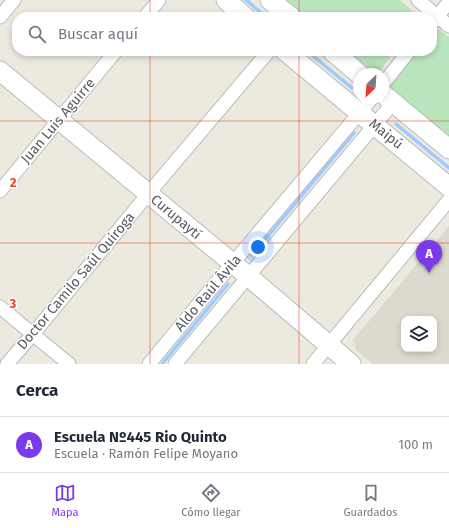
<!DOCTYPE html>
<html lang="es">
<meta charset="utf-8">
<style>
body{margin:0;font-family:"Fira Sans",sans-serif;background:#f2f2f3;color:#1f2937}
.controls{position:absolute;right:12px;bottom:12px;display:grid;overflow:hidden;border-radius:8px;box-shadow:0 2px 6px #0003}
.controls button{width:36px;height:36px;display:grid;place-items:center;padding:0;border:0;border-bottom:1px solid #e0e1e3;background:#fff;color:#1f2937;font:20px sans-serif}
.compass{position:absolute;left:353px;top:68px;width:36px;height:36px;border-radius:50%;background:#fff;box-shadow:0 2px 6px #0003;rotate:205deg}
.you{position:absolute;left:258px;top:247px;width:14px;height:14px;margin:-10px;border:3px solid #fff;border-radius:50%;background:#1a73e8;box-shadow:0 0 0 6px #1a73e833}
.badge{display:grid;place-items:center;width:26px;height:26px;border-radius:50%;background:#7c3aed;color:#fff;font-size:13px;font-weight:700}
.pin{position:absolute;translate:-50% -33px;filter:drop-shadow(0 1px 2px #0008)}
.pin::after{content:'';position:absolute;top:21px;width:14px;height:12px;background:inherit;clip-path:polygon(0 0,100% 0,50% 100%)}
.list{margin:0;padding:0;list-style:none}
h2{display:flex;justify-content:space-between;align-items:center;height:52px;margin:0;padding:0 16px;font-size:17px}
h2 small{font-size:13px;font-weight:400;color:#747a83}
.list li{display:grid;grid-template-columns:26px 1fr auto;gap:12px;align-items:center;box-sizing:border-box;height:56px;padding:0 16px;border-top:1px solid #e0e1e3}
.list b{display:block;font-size:15px;white-space:nowrap}
.list p{margin:0;font-size:13px;white-space:nowrap;color:#747a83}
.list em{font-size:13px;font-style:normal;color:#747a83}
.icon{flex:none;width:22px;height:22px;fill:none;stroke:currentColor;stroke-width:2;stroke-linecap:round;stroke-linejoin:round}
.map{position:relative;flex:none;width:449px;height:364px;overflow:hidden}
.search{position:absolute;background:#fff;box-shadow:0 2px 6px #0003;left:12px;right:12px;top:12px;height:44px;display:flex;align-items:center;gap:10px;box-sizing:border-box;padding:0 14px;border-radius:16px;color:#747a83;font-size:15px}
.sheet{height:108px;background:#fff}
nav{display:flex;justify-content:space-around;align-items:center;box-sizing:border-box;height:56px;border-top:1px solid #e0e1e3;background:#fff;font-size:11px;color:#747a83}
nav a{display:grid;justify-items:center;gap:2px}
nav .on{color:#7c3aed}
.map>svg:first-child{display:block}
.education{fill:#dcd9ce;fill-rule:evenodd}
.green{fill:#b9e5bd}
.lines{fill:none;stroke-linecap:round;stroke-linejoin:round}
.stream{stroke:#9cccff;stroke-width:3.5}
.street-casing{stroke:#b7b9bf;stroke-width:15}
.secondary-casing{stroke:#b8bbc2;stroke-width:21}
.street{stroke:#fff;stroke-width:13}
.secondary{stroke:#fff;stroke-width:19}
.grid{fill:none;stroke:#ef4122;stroke-width:1;stroke-opacity:0.55}
.labels{text-anchor:middle;dominant-baseline:central;stroke-width:3;stroke-linejoin:round;paint-order:stroke}
.street-label{font-size:14px;fill:#585b61;stroke:#fff}
.grid-label{font-size:13px;text-anchor:middle;font-weight:bold;fill:#ef4122;stroke:#fff;stroke-width:3;stroke-linejoin:round;paint-order:stroke}
</style>
<div class="map">
<svg width="449" height="364" viewBox="0 0 449 364">
<rect width="100%" height="100%" fill="#eceadf"/>
<path class="education" d="M 449,226 L 449,364 L 373,364 L 356,350 L 353,340 ZM 404,319 L 434,319 L 434,349 L 404,349 Z"/>
<g class="green">
<path d="M 286,0 L 400,0 L 418,16 L 417,17 L 306,17 Z"/>
<path d="M 435,26 L 449,37 L 449,141 L 391,90 L 391,85 L 416,51 L 432,51 L 432,30 Z"/>
<path d="M 347,51 L 394,51 L 378,74 L 375,74 Z"/>
</g>
<g class="lines">
<g class="stream">
<path d="M 246,0 L 266,17"/>
<path d="M 307,51 L 352,88"/>
<path d="M 396,124 L 449,168"/>
<path d="M 252,255 L 354,133"/>
<path d="M 162,364 L 228,284"/>
</g>
<g class="street-casing">
<g id="street">
<path d="M 418,0 L 449,26"/>
<path d="M 0,17 L 14,0"/>
<path d="M 145,17 L 159,0"/>
<path d="M 432,23 L 449,2"/>
<path d="M 383,84 L 409,51"/>
<path d="M 0,191 L 116,51"/>
<path d="M 0,307 L 69,364"/>
<path d="M 7,364 L 33,334 L 148,194 L 269,51"/>
<path d="M 149,364 L 216,283 L 372,98"/>
<path d="M 175,364 L 393,103"/>
<path d="M 313,364 L 449,200"/>
</g>
</g>
<g class="secondary-casing">
<g id="secondary">
<path d="M 226,0 L 245,17"/>
<path d="M 270,0 L 291,17"/>
<path d="M 285,51 L 449,187"/>
<path d="M 332,51 L 359,74"/>
<path d="M 0,71 L 248,276 L 351,364"/>
<path d="M 383,94 L 449,149"/>
</g>
</g>
<use href="#street" class="street"/>
<use href="#secondary" class="secondary"/>
</g>
<path class="grid" d="M 150,0 L 150,17M 299,0 L 299,17M 150,51 L 150,364M 299,51 L 299,364M 0,121 L 449,121M 0,243 L 449,243"/>
<g class="labels">
<g class="street-label">
<text transform="translate(58 121) rotate(-50)">Juan Luis Aguirre</text>
<text transform="translate(386 134) rotate(39)">Maipú</text>
<text transform="translate(176 217) rotate(40)">Curupaytí</text>
<text transform="translate(76 281) rotate(-50)">Doctor Camilo Saúl Quiroga</text>
<text transform="translate(208 293) rotate(-50)">Aldo Raúl Ávila</text>
</g>
</g>
<g class="grid-label">
<text x="13" y="187">2</text>
<text x="13" y="308">3</text>
</g>
</svg>
<div class="controls">
<button><svg class="icon" aria-label="layers" viewBox="0 0 24 24"><path d="M12 4l9 5-9 5-9-5zM3 14l9 5 9-5"/></svg></button>
</div>
<svg class="compass" viewBox="-18 -18 36 36"><path d="M0-13l5 13h-10z" fill="#e53935"/><path d="M0 13l5-13h-10z" fill="#747a83"/></svg>
<div class="you"></div>
<div class="pin badge" style="left:429px;top:273px">A</div>
<div class="search"><svg class="icon" aria-label="search" viewBox="0 0 24 24"><circle cx="10" cy="10" r="6"/><path d="M15 15l6 6"/></svg>Buscar aquí</div>
</div>
<section class="sheet">
<h2>Cerca<small></small></h2>
<ul class="list">
<li><span class="badge">A</span><div><b>Escuela Nº445 Rio Quinto</b><p>Escuela · Ramón Felipe Moyano</p></div><em>100 m</em></li>
</ul>
</section>
<nav>
<a class="on"><svg class="icon" aria-label="map" viewBox="0 0 24 24"><path d="M3 6l6-2 6 2 6-2v14l-6 2-6-2-6 2zM9 4v14M15 6v14"/></svg>Mapa</a>
<a><svg class="icon" aria-label="directions" viewBox="0 0 24 24"><path d="M12 3l9 9-9 9-9-9zM9 14v-3h6M13 9l2 2-2 2"/></svg>Cómo llegar</a>
<a><svg class="icon" aria-label="saved" viewBox="0 0 24 24"><path d="M7 4h10v16l-5-4-5 4z"/></svg>Guardados</a>
</nav>
